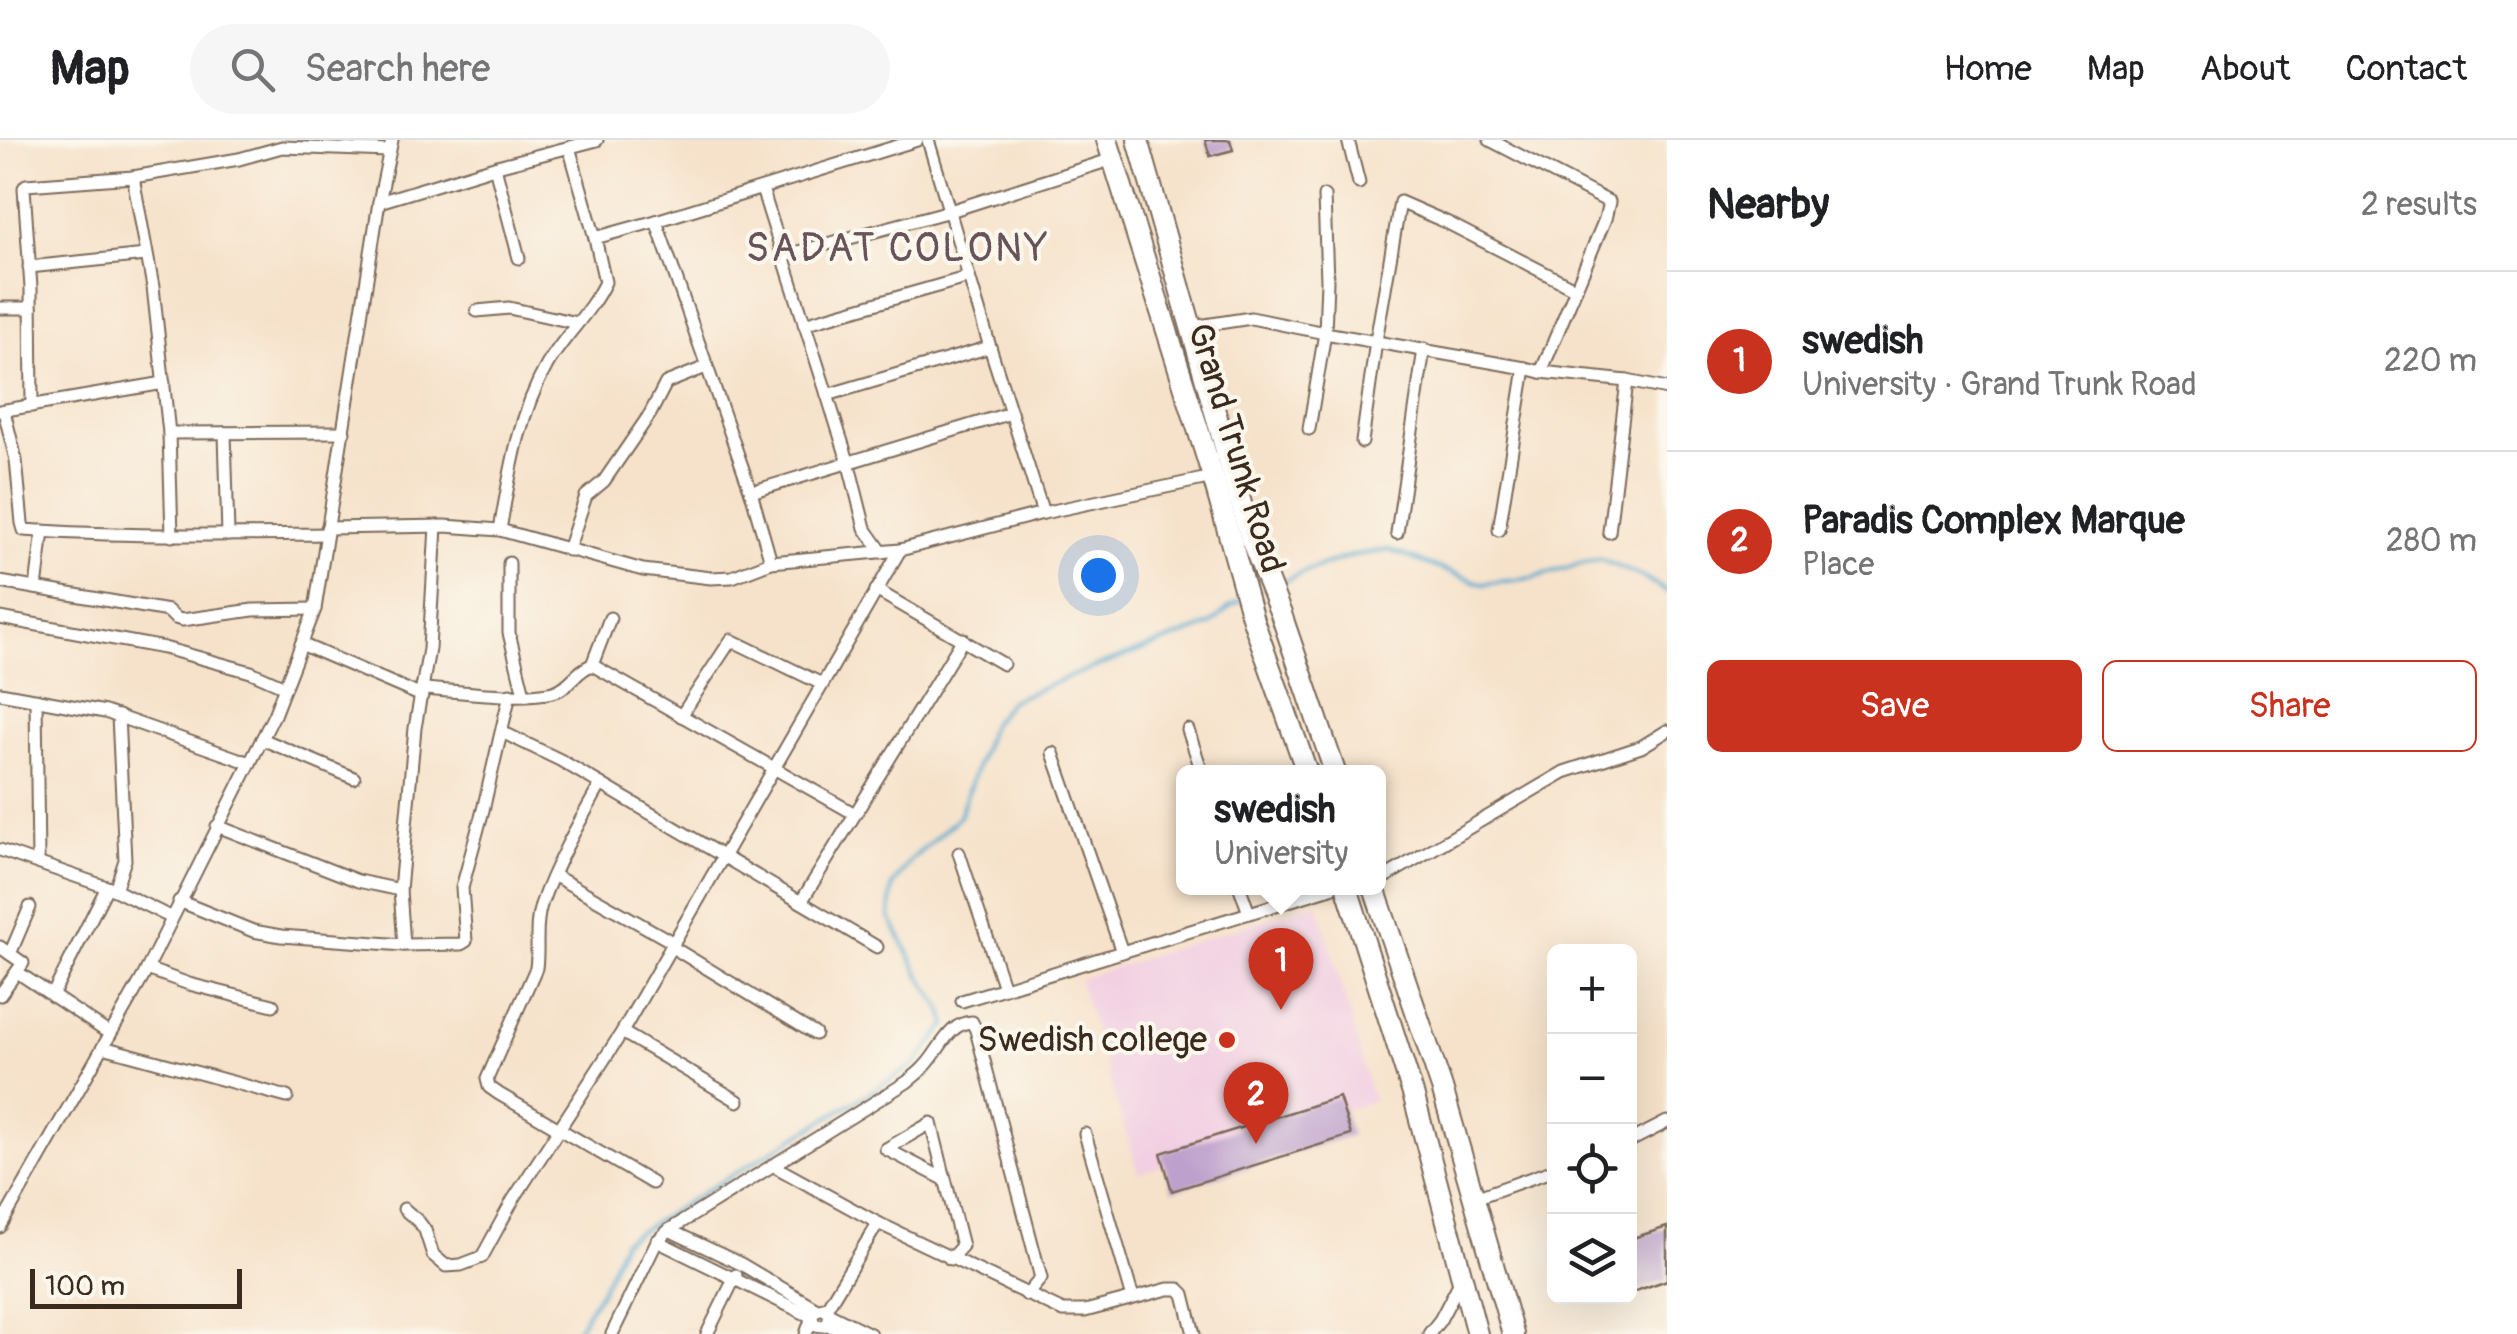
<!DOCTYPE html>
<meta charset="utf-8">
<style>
body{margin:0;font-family:Pangolin,sans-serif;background:#f6f6f6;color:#202124}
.controls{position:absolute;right:30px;bottom:30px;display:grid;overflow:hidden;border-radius:15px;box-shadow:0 10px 40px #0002}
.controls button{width:90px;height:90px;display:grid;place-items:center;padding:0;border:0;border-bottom:2px solid #e0e0e0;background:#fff;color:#202124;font:50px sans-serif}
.scale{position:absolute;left:30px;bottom:25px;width:212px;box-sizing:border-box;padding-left:10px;border:5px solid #3b2a1e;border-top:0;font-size:28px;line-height:35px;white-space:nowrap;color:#3b2a1e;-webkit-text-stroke:8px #fbf7ec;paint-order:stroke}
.you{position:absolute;left:1098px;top:435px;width:35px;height:35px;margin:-25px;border:8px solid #fff;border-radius:50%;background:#1a73e8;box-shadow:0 0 0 15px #1a73e833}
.badge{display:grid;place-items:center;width:65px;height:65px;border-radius:50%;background:#c8321e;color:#fff;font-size:32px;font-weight:700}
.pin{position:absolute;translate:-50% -82px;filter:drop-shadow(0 2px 5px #0008)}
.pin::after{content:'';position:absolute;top:52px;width:35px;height:30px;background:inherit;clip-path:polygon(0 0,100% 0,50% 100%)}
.popup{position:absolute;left:1176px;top:625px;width:210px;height:130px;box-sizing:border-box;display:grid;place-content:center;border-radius:15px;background:#fff;filter:drop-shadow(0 2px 8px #0005);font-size:32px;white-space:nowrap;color:#757577}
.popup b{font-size:38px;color:#202124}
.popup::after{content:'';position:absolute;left:50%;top:100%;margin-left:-20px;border:20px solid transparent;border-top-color:#fff}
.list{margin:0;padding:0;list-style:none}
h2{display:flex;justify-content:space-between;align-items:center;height:130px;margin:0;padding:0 40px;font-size:42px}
h2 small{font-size:32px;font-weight:400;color:#757577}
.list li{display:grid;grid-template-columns:65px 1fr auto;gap:30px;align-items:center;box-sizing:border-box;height:180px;padding:0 40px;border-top:2px solid #e0e0e0}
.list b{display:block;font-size:38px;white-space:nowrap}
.list p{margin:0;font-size:32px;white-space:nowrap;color:#757577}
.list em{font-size:32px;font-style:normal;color:#757577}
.actions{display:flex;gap:20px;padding:30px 40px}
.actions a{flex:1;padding:22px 0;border:2px solid #c8321e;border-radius:15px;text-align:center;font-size:35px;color:#c8321e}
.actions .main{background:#c8321e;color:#fff}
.icon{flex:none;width:55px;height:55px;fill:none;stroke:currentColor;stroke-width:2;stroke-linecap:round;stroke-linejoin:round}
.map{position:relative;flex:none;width:1667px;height:1194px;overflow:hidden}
header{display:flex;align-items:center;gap:60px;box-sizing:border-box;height:140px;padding:0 50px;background:#fff;border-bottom:2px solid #e0e0e0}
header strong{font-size:48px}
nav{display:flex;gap:55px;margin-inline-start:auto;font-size:35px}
.search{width:700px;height:90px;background:#f6f6f6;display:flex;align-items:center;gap:25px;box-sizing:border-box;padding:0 35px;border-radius:55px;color:#757577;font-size:38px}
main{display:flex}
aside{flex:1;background:#fff}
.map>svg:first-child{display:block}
.built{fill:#f2cfe2}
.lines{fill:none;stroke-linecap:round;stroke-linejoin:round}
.stream{stroke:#51a7ce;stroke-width:4}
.building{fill:#bda0cc}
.minor-casing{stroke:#7c6a5a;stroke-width:15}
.trunk-casing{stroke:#7c6a5a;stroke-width:24}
.minor{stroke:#fff;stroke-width:11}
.trunk{stroke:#fff;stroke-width:20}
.poi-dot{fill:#c8321e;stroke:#fbf7ec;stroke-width:4}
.labels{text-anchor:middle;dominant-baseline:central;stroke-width:8;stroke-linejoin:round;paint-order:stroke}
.street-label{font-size:35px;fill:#3b2a1e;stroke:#fbf7ec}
.poi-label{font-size:35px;fill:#3b2a1e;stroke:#fbf7ec;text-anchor:end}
.quarter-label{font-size:40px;letter-spacing:2.5px;fill:#68535b;stroke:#fbf7ec}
</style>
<header>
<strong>Map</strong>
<div class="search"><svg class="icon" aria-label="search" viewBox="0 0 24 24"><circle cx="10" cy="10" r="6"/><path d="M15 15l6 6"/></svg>Search here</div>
<nav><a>Home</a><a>Map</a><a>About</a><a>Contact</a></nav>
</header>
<main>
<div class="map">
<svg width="1667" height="1194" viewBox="0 0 1667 1194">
<rect width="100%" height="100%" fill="#fbf7ec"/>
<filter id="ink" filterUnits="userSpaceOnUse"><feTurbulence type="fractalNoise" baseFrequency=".01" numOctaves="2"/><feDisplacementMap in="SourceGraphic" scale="20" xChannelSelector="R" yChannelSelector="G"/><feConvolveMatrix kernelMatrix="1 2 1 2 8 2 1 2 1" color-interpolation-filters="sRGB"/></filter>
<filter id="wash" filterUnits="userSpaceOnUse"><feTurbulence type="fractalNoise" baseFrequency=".0048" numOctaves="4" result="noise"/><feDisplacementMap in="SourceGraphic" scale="40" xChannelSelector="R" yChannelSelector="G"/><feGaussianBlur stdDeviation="2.25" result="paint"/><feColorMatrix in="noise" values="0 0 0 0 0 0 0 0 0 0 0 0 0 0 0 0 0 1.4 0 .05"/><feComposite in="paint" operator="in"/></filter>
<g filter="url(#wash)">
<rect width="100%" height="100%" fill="#f6e2ca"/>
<path class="built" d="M 1318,762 L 1373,961 L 1138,1033 L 1079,839 Z"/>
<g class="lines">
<g class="stream">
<path d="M 1275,445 L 1304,432 L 1354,415 L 1389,410 L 1483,444 L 1531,438 L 1599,419 L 1645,438 L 1667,452"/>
<path d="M 574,1194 L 602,1149 L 623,1101 L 915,925 L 947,884 L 942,869 L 921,837 L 890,778 L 892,746 L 911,720 L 959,677 L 991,585 L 1010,561 L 1076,534 L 1210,485 L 1231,466 L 1239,462"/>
</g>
</g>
<g id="blocks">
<g class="building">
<path d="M 1205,0 L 1230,0 L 1233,10 L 1210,16 Z"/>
<path d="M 1339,957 L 1351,995 L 1172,1051 L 1161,1013 Z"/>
<path d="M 1667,1087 L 1667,1140 L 1630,1153 L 1630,1099 Z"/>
</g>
</g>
</g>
<g filter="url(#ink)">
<use href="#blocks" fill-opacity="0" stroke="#7c6a5a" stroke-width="2.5"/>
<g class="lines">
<g class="minor-casing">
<g id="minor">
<path d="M 928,0 L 990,207 L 1043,373"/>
<path d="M 1348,0 L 1359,43"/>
<path d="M 1490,0 L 1609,62 L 1605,79 L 1541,232"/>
<path d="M 569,7 L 595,98"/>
<path d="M 495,27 L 519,118"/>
<path d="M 133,37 L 153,147 L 169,293 L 172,396"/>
<path d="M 762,49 L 848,321 L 865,388 L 882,412"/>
<path d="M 379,62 L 501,25 L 597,0"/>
<path d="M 656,81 L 751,352 L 771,422"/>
<path d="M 783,116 L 950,71 L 1113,19"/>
<path d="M 29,127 L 146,115"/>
<path d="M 0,168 L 31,168"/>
<path d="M 477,171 L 509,168 L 577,183"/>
<path d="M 804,184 L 969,137"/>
<path d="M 1192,187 L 1251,178 L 1325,193 L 1525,228 L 1541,232 L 1627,241 L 1667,249"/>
<path d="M 827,255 L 990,207"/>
<path d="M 32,266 L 31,148 L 24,48 L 26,45 L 133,37 L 239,19 L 282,7 L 389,11"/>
<path d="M 0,271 L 164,243"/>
<path d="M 4,271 L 16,320 L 22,383 L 24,390 C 125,397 225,395 326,394"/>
<path d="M 1309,289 L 1325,193 L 1327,141 L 1324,56"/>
<path d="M 169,293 L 344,292"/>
<path d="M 225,293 L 228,395"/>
<path d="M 1362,302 L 1376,201 L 1400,62 L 1446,82 L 1576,149"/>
<path d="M 751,352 L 1011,273"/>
<path d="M 327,388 L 445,386 L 500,390 L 643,430 L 711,438 L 732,437 L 771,422 L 900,410"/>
<path d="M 500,390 C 510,333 518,276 547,225 C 564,196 591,172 605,142 L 595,98 L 656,81 L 917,0"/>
<path d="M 1499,390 L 1525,228"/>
<path d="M 1609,392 L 1627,241"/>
<path d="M 1397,393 L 1424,209"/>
<path d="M 568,410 L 586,356 L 604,341 L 650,274 L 666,243 L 706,227"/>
<path d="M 509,423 L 509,493 L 524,554"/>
<path d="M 0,442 L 168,471 L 175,478 L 182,480 L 253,470 L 315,469"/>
<path d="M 36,448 L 43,391"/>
<path d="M 876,450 L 1003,524"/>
<path d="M 0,478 L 164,508 L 251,532 L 285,547"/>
<path d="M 301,504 L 422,556"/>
<path d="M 592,525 L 610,478"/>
<path d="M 423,549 C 461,551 517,560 553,552 C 570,548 576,530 592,525 L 855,674"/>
<path d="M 0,553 L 105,572 L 250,623"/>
<path d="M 36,559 L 38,722"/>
<path d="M 681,576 L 731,500 L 822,544"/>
<path d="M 1188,590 L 1202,632"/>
<path d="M 502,592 L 560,620 L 877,807"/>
<path d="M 262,599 L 354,638"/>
<path d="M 1053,613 L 1122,812"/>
<path d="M 601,644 C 580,681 554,726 541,765 C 534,786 539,807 536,828 L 487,939 L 489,947 L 499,954 L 652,1043"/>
<path d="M 217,686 L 358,741 L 400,750"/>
<path d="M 0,710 L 115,750 L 172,778"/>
<path d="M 959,713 L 1004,848"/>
<path d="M 555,736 L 674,803"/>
<path d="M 1378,741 L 1564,632 L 1641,607 L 1667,591"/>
<path d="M 1240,748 L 1249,773"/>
<path d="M 115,750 L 125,720 L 118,576"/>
<path d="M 179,761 L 253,791 L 281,796 L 404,805 L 461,804 L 466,801 L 462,748 L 483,670 L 510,554"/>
<path d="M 801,762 L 963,499"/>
<path d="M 404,805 L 400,750 L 415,588 L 429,509 L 436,386"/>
<path d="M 0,807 L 23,823 L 0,855"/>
<path d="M 672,807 L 815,894"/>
<path d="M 10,814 L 30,767"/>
<path d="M 147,829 L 189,844 L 273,865"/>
<path d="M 17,832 L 110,894"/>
<path d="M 52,856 L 107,747"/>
<path d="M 962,861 L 1331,748"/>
<path d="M 622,892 L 738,961"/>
<path d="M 103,907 L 287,957"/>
<path d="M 1085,994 L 1133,1158"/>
<path d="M 1630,1001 L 1667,982"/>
<path d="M 772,1025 L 878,1083 L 1063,1171 L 1085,1171 L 1168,1149 L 1179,1149 L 1184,1154 L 1194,1194"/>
<path d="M 944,1039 L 886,1009 L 931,983 L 962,1106 L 950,1119"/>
<path d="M 1475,1058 L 1554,1030"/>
<path d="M 404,1069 L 419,1082 L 425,1090 L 433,1115 L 446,1126 L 461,1125 L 482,1117 L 513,1060 L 622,892 L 900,410 L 1043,373 L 1213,337"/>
<path d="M 0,1087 L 143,837 L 274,575 L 315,469 L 379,62 L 392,0"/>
<path d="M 669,1090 L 741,1124 L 817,1169"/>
<path d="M 657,1101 L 812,1177"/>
<path d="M 826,1169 L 878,1083"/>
<path d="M 830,1174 L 870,1194"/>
<path d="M 826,1184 L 847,1194"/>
<path d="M 612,1194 L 657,1101 L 669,1090 L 907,942 C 913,937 920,932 925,926 C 939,912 949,882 972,882 L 976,890 L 1041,1138 L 1027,1155"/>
<path d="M 707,1194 L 736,1135"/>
<path d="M 806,1194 L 814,1171 L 823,1168 L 830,1174 L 828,1182 L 823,1186 L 816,1185 L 812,1180"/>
<path d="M 1429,1194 L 1440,1180 L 1462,1138"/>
</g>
</g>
<g class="trunk-casing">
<g id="trunk">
<path d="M 1107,0 L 1213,337 L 1253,480 L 1307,632"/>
<path d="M 1138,0 L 1251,399 L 1281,474 L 1335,632"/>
<path d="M 1347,748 L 1414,957 L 1477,1194"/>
<path d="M 1374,748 L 1442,948 L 1513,1194"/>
</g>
</g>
<use href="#minor" class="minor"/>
<use href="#trunk" class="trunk"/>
</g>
</g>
<circle class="poi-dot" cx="1227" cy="900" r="10"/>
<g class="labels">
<g class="street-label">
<text transform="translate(1236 308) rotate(73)">Grand Trunk Road</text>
</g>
<g class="poi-label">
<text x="1207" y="900">Swedish college</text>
</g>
<g class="quarter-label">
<text x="898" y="108">SADAT COLONY</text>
</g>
</g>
</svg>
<div class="controls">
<button>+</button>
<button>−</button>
<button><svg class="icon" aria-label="locate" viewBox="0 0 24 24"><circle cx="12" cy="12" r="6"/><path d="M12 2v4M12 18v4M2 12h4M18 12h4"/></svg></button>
<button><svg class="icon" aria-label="layers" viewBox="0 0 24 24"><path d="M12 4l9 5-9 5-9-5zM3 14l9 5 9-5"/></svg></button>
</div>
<div class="scale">100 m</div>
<div class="you"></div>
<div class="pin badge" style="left:1281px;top:870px">1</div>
<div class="popup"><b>swedish</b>University</div>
<div class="pin badge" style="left:1256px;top:1004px">2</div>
</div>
<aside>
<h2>Nearby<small>2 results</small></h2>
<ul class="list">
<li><span class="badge">1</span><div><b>swedish</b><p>University · Grand Trunk Road</p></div><em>220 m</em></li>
<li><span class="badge">2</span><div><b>Paradis Complex Marque</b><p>Place</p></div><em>280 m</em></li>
</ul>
<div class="actions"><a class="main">Save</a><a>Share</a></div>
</aside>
</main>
